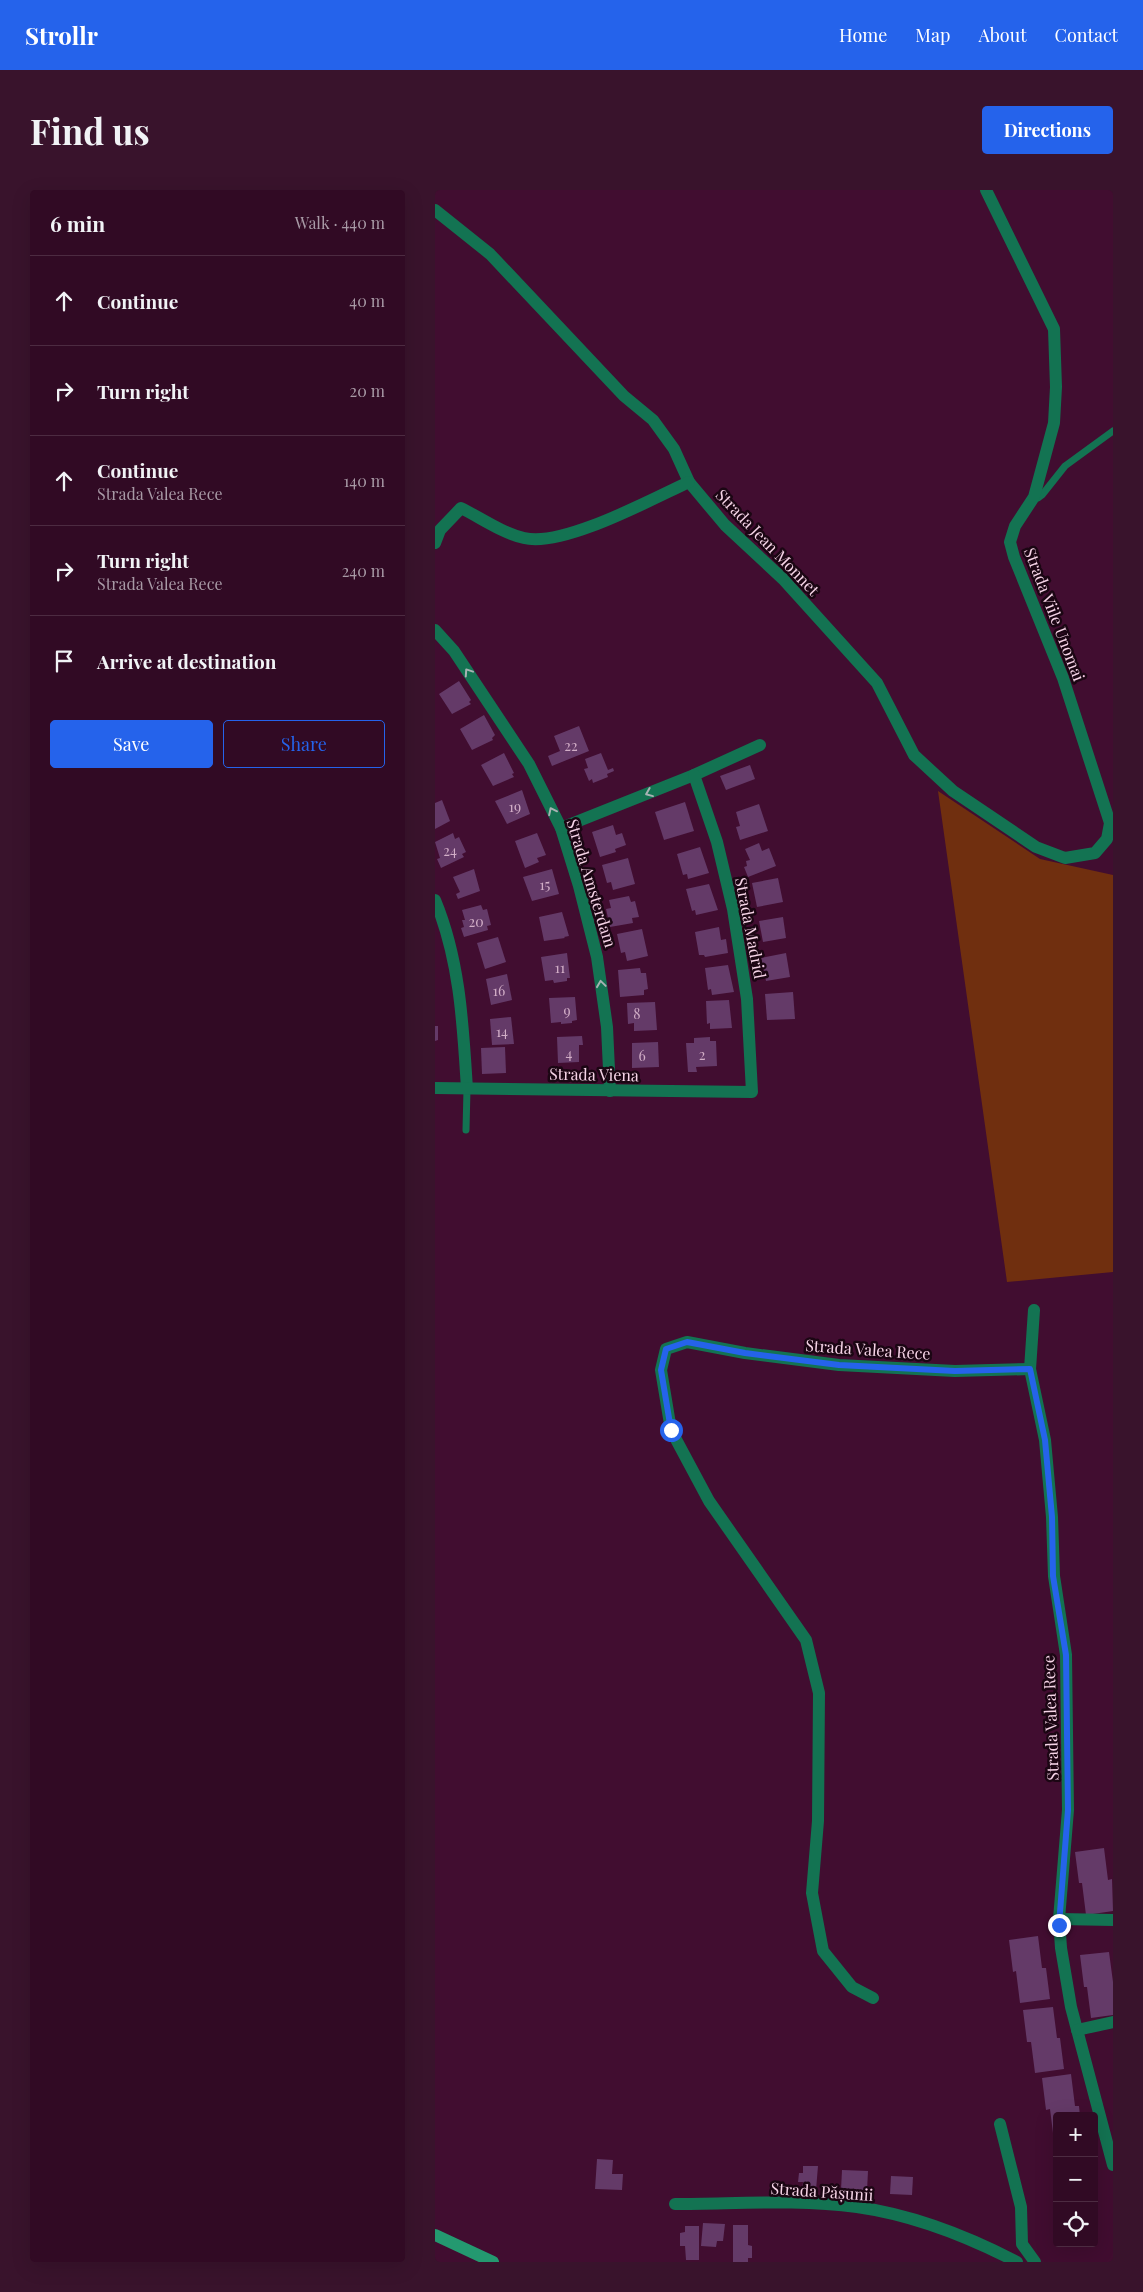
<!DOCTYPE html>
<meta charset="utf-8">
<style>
body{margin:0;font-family:"Playfair Display",serif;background:#39132c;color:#f1f3f6}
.controls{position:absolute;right:15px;bottom:15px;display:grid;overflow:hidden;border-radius:5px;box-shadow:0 5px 20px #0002}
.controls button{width:45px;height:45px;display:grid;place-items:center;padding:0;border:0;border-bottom:1px solid #4c2b41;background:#310a24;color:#f1f3f6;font:25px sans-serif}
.stop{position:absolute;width:15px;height:15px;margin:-11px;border:4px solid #2563eb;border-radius:50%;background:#fff}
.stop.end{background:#2563eb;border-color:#fff;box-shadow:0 1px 5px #0008}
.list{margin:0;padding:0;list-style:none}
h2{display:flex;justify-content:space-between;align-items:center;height:65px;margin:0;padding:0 20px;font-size:21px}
h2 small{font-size:16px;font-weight:400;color:#a89aa6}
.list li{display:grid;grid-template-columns:32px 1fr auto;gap:15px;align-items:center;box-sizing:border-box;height:90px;padding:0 20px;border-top:1px solid #4c2b41}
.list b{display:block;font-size:19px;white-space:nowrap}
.list p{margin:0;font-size:16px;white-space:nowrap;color:#a89aa6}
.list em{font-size:16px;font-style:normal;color:#a89aa6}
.actions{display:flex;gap:10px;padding:15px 20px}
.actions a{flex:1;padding:11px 0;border:1px solid #2563eb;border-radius:5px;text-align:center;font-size:18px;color:#2563eb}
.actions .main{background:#2563eb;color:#fff}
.icon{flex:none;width:28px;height:28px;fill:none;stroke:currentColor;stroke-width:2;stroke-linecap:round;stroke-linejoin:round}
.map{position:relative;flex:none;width:678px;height:2072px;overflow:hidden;border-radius:5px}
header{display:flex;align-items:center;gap:30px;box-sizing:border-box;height:70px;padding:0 25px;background:#2563eb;color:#fff}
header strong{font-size:24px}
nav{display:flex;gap:28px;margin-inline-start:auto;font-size:18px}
.intro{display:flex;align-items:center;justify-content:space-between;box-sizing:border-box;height:120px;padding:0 30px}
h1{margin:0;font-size:35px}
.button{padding:12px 22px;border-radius:5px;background:#2563eb;color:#fff;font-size:18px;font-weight:700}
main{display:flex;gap:30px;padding:0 30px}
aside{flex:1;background:#310a24;border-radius:5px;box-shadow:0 5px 20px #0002}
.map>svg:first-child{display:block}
.green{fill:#702f0f}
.building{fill:#643a68}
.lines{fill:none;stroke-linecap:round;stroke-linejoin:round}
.lane{stroke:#137352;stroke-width:7}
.street{stroke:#137352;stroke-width:12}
.secondary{stroke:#249970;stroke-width:12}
.oneway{stroke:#a7b2b3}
.route{stroke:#2563eb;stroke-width:6}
.labels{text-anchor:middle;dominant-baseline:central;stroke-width:5;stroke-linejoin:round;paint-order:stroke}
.number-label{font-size:14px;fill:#d2aec7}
.street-label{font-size:16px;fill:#f6d4e7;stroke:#1b0613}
</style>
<header>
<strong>Strollr</strong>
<nav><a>Home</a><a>Map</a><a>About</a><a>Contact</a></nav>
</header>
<div class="intro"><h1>Find us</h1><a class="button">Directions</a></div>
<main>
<aside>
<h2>6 min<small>Walk · 440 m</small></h2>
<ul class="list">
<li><svg class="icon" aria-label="ahead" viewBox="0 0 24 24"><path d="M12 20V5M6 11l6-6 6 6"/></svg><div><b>Continue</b></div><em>40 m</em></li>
<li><svg class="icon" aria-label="right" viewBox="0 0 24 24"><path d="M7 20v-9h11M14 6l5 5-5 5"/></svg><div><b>Turn right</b></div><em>20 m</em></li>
<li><svg class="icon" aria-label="ahead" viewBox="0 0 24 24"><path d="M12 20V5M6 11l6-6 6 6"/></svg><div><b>Continue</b><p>Strada Valea Rece</p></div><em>140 m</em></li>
<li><svg class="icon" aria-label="right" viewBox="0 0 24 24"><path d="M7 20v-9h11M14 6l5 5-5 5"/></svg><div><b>Turn right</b><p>Strada Valea Rece</p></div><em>240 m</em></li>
<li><svg class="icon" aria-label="arrive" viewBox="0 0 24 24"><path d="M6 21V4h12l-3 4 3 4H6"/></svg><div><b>Arrive at destination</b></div></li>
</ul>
<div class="actions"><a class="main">Save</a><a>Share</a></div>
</aside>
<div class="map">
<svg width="678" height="2072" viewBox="0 0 678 2072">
<rect width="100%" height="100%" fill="#410d30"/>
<path class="green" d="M 503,601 L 605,669 L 678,685 L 678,1082 L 572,1092 Z"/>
<g class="building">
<path d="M 24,491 L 36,510 L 34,512 L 36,514 L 17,524 L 4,504 Z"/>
<path d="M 49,525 L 60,545 L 57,548 L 58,550 L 37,560 L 25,539 Z"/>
<path d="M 144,536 L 154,561 L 117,576 L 113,566 L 125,561 L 119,546 Z"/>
<path d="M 69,563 L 79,583 L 77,584 L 79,587 L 58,596 L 46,575 Z"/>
<path d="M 166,563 L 173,580 L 178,578 L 179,581 L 172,584 L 173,587 L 158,593 L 157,589 L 154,591 L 149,579 L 153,578 L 150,569 Z"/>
<path d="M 315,575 L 320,589 L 291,600 L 285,586 Z"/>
<path d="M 87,600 L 95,624 L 72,634 L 60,611 Z"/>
<path d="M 7,610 L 15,631 L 0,639 L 0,613 Z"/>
<path d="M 250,612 L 259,641 L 229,650 L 220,622 Z"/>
<path d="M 324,614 L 333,641 L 305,650 L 301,637 L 305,636 L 301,622 Z"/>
<path d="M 178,635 L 181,645 L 187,643 L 191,655 L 180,659 L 181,662 L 165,667 L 157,642 Z"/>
<path d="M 18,643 L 20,649 L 24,647 L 31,662 L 27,664 L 29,667 L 6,678 L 2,669 L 5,668 L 0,652 Z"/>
<path d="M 102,643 L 111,665 L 102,668 L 104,672 L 90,678 L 80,651 Z"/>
<path d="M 324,653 L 327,661 L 334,658 L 341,676 L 313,687 L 309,677 L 312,676 L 311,671 L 315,670 L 310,659 Z"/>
<path d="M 265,657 L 274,683 L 253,689 L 252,684 L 248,685 L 242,664 Z"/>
<path d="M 193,668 L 200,694 L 178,700 L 176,692 L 172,693 L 167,675 Z"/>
<path d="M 39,679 L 45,701 L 23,709 L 21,704 L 25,702 L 18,687 Z"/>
<path d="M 117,679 L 124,704 L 97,711 L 88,687 Z"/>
<path d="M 343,688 L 348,712 L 322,717 L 317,693 Z"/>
<path d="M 274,694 L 283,720 L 261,725 L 260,720 L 257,721 L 251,699 Z"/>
<path d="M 194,706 L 196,712 L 200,711 L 204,727 L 197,728 L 198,733 L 175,737 L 171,719 L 176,718 L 174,710 Z"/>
<path d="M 46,715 L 48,720 L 52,719 L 56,735 L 52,736 L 53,740 L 29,747 L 26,738 L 29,737 L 27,730 L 30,730 L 27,720 Z"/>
<path d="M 127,722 L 134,746 L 129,747 L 130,748 L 109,751 L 104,727 Z"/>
<path d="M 348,727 L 351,748 L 328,752 L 324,731 Z"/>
<path d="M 284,737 L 286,750 L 291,749 L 293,763 L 270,767 L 269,765 L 264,765 L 260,742 Z"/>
<path d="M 207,739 L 213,766 L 192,771 L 190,762 L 186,763 L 182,744 Z"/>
<path d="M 63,747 L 71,772 L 50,779 L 42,753 Z"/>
<path d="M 132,763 L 135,788 L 132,788 L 132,791 L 119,793 L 118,790 L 110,791 L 106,767 Z"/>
<path d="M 351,763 L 355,787 L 331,791 L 326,768 Z"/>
<path d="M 293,775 L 299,802 L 277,805 L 276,799 L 273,800 L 270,778 Z"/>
<path d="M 205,778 L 206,783 L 211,783 L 213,799 L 209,800 L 209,805 L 185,807 L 183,780 Z"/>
<path d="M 72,784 L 77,810 L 56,815 L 51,789 Z"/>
<path d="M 358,802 L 360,829 L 332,830 L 330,804 Z"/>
<path d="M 140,807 L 142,830 L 137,831 L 137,833 L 126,834 L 126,832 L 116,833 L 114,808 Z"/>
<path d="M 294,810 L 297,838 L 275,839 L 275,833 L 272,834 L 271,811 Z"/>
<path d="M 220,812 L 222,840 L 199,841 L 199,833 L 193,834 L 192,813 Z"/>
<path d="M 76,827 L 79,854 L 57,855 L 55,829 Z"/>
<path d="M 0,836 L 3,836 L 3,850 L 0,851 Z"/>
<path d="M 147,846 L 148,855 L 144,855 L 144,872 L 123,873 L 122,847 Z"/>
<path d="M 275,847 L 275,851 L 281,851 L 282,876 L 261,877 L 262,882 L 253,882 L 251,853 L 259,853 L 259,848 Z"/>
<path d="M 223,852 L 224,877 L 197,878 L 197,853 Z"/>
<path d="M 70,857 L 71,883 L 47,884 L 46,858 Z"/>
<path d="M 669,1658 L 673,1690 L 677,1689 L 678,1721 L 651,1725 L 647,1693 L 644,1693 L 640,1662 Z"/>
<path d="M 603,1746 L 607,1778 L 611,1778 L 615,1809 L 585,1813 L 581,1781 L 578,1782 L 574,1750 Z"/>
<path d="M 674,1762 L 678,1792 L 678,1825 L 656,1828 L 652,1797 L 649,1797 L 645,1765 Z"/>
<path d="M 618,1817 L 622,1848 L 625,1848 L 629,1879 L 600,1883 L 596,1852 L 592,1852 L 588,1820 Z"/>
<path d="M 636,1884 L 640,1916 L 644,1916 L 645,1926 L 622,1926 L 622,1950 L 619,1951 L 615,1919 L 611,1920 L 607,1888 Z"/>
<path d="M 162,1969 L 178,1970 L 177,1984 L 188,1984 L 187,2000 L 160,1999 Z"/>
<path d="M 368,1976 L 383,1976 L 381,2000 L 367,1999 L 368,1992 L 363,1992 L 364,1983 L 368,1983 Z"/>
<path d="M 407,1980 L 433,1981 L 432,2001 L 406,2000 Z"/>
<path d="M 456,1986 L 478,1987 L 477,2005 L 455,2004 Z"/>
<path d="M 268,2033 L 290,2034 L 288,2051 L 282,2051 L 281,2057 L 266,2056 Z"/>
<path d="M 298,2035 L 313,2035 L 313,2055 L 317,2056 L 317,2068 L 313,2068 L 313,2072 L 298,2072 Z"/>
<path d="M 250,2036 L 264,2036 L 264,2070 L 251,2070 L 250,2056 L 245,2056 L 245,2043 L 250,2042 Z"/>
</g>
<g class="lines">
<g class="lane">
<path d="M 599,307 L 603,308 L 607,305 L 630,276 L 678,241"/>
<path d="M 31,940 L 32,899"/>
</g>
<g class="street">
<path d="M 0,20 L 55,64 L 189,206 L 218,230 L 239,259 L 254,292 L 290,335 L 348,389 L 442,493 L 479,565 L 518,601 L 601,657 L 630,668 L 660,663 L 672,649 L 675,633 L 628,488 L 579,367 L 575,352 L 580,336 L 599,307 L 619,233 L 621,197 L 619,139 L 551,0"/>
<path d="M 0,353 L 5,340 L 26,318 C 46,328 67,343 89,348 C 127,358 217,309 254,292"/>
<path d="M 0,440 L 19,461 L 94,574 L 126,638 L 144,696 L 162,767 L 172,837 L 175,901"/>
<path d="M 126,638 L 259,585 L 325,555"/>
<path d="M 0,710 C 25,770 28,835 32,899"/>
<path d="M 0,898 L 317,902 L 312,809 L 298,719 L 282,652 L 259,585"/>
<path d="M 599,1120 L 595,1179 L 610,1250 L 617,1327 L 619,1386 L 631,1465 L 633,1620 L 624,1729 L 626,1758 L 636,1817 L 678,1975"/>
<path d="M 624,1729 L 678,1730"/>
<path d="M 438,1808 L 417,1797 L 388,1761 L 377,1703 L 383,1631 L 384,1503 L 371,1450 L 274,1311 L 236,1240 L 226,1180 L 231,1159 L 252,1152 L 310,1163 L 404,1175 L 520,1181 L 595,1179"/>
<path d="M 642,1840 L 678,1832"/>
<path d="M 565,1934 L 586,2017 L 587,2054 L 600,2072"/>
<path d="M 240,2014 C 300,2014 362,2009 422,2017 C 479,2025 532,2046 582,2072"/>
</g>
<path class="secondary" d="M 0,2045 L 58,2072"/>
</g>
<defs><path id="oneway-chevron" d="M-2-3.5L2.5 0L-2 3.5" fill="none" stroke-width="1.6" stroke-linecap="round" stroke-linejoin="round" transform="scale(1.25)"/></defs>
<g class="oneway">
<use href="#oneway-chevron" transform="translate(33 482) rotate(-124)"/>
<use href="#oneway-chevron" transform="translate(214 603) rotate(158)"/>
<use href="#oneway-chevron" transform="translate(117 621) rotate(-116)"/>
<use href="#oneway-chevron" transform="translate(166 794) rotate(-98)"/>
</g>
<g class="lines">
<path class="route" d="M 236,1240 L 226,1180 L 231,1159 L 252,1152 L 310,1163 L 404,1175 L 520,1181 L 595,1179 L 610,1250 L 617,1327 L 618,1386 L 631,1465 L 633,1620 L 624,1735"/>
</g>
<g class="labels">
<g class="number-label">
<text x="136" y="555">22</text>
<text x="80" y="616">19</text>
<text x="15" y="660">24</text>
<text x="110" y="694">15</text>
<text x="41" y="731">20</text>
<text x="125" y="777">11</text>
<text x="64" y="800">16</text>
<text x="132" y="820">9</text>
<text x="202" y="823">8</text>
<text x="67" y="841">14</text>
<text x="134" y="863">4</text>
<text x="267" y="864">2</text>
<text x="207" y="865">6</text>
</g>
<g class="street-label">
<text transform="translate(333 352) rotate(46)">Strada Jean Monnet</text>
<text transform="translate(620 424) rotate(69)">Strada Viile Unomai</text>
<text transform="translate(157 693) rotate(73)">Strada Amsterdam</text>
<text transform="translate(316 738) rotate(79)">Strada Madrid</text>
<text transform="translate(159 884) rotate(1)">Strada Viena</text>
<text transform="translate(433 1159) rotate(4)">Strada Valea Rece</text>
<text transform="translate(615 1528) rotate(-92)">Strada Valea Rece</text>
<text transform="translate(387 2001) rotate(4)">Strada Pășunii</text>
</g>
</g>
</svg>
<div class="controls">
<button>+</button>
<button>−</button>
<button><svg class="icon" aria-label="locate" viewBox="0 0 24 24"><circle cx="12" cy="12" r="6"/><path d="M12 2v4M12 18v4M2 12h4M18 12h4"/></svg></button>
</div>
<div class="stop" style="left:236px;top:1240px"></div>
<div class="stop end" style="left:624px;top:1735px"></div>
</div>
</main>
